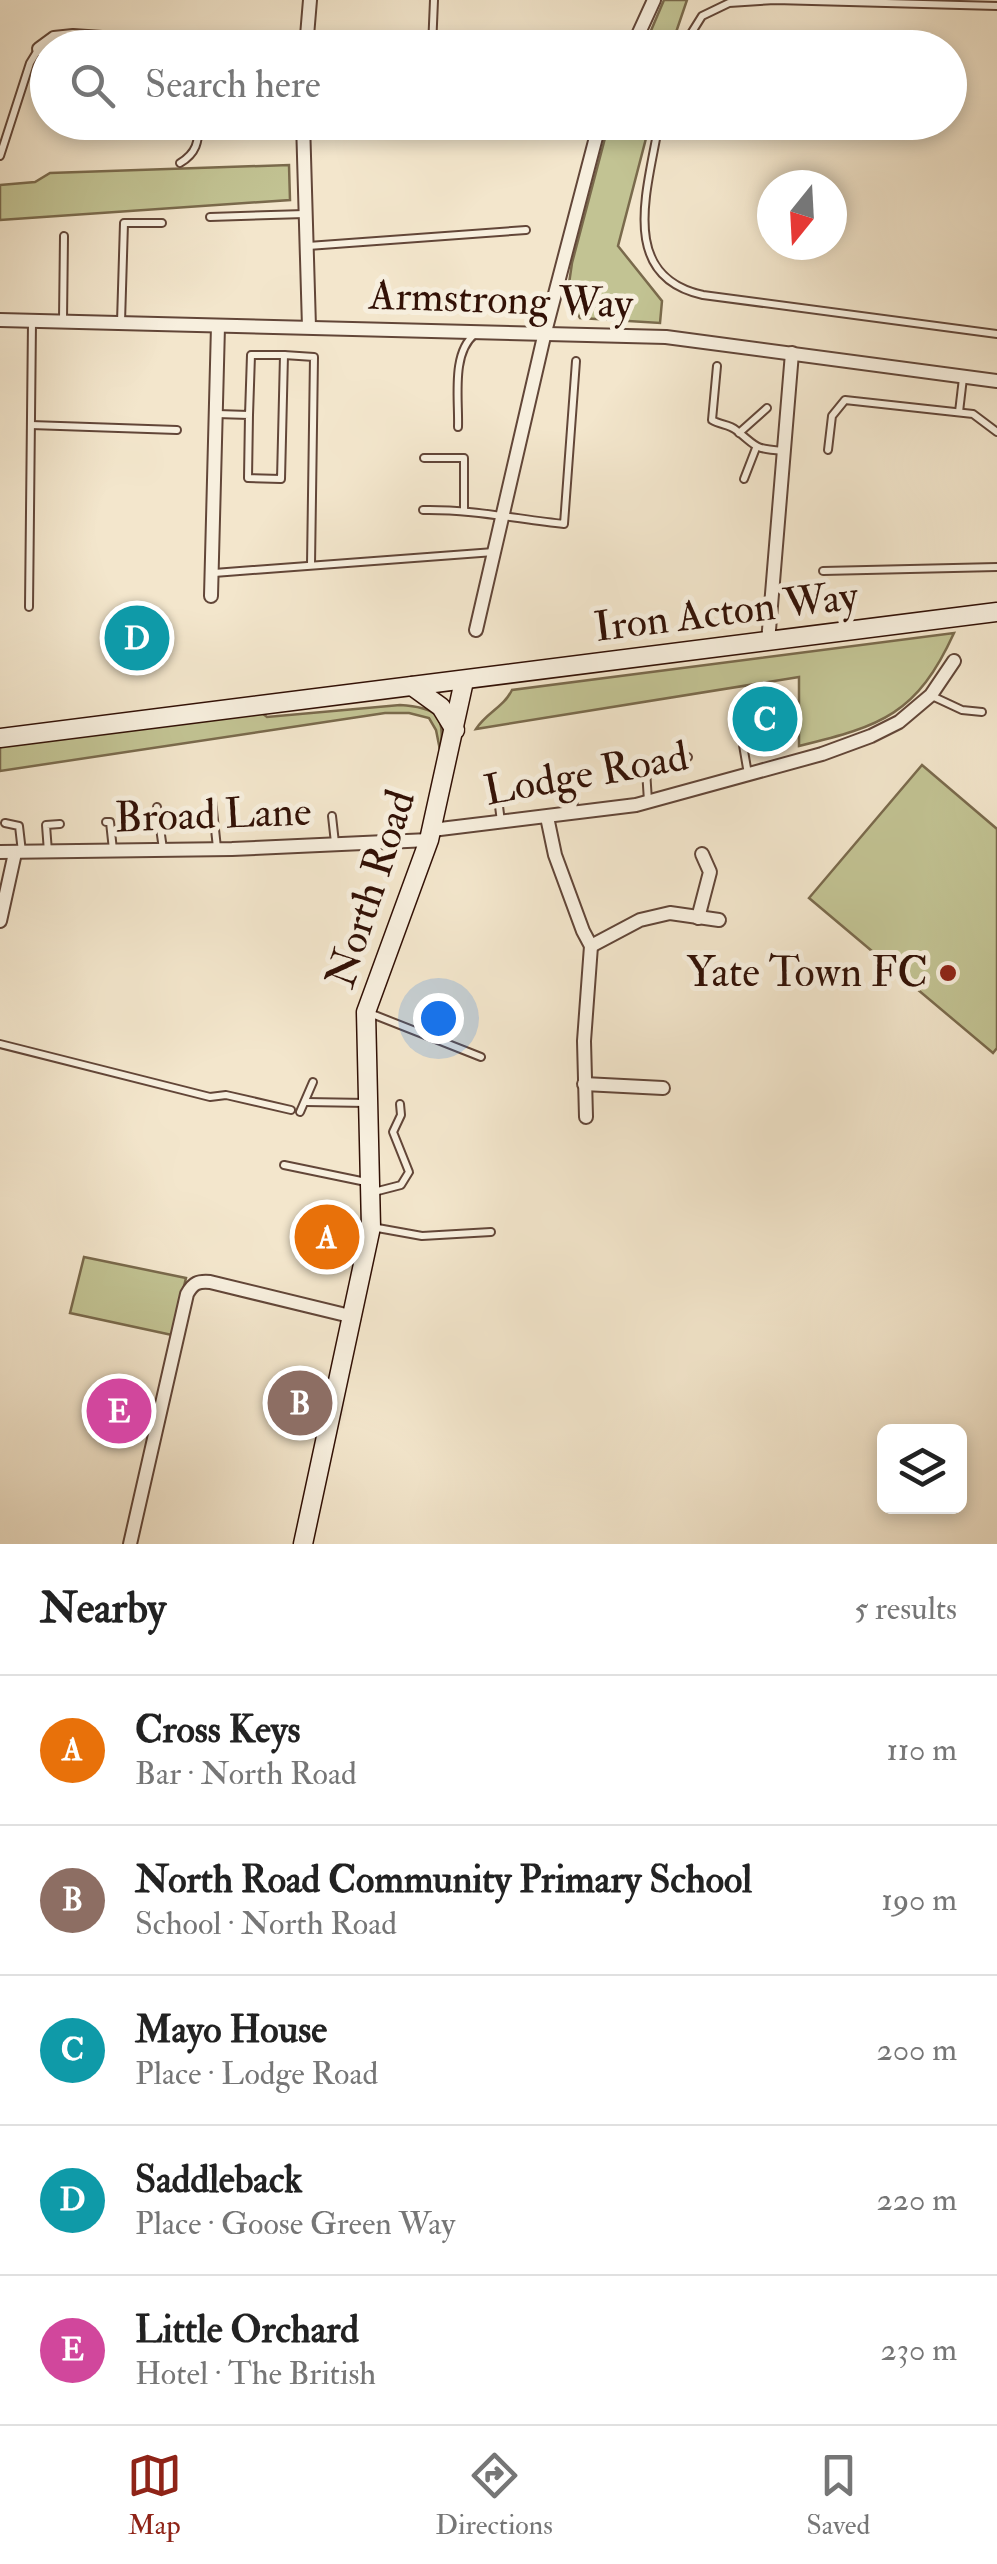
<!DOCTYPE html>
<meta charset="utf-8">
<style>
body{margin:0;font-family:"IM FELL Double Pica",serif;background:#f2f2f2;color:#222}
.controls{position:absolute;right:30px;bottom:30px;display:grid;overflow:hidden;border-radius:15px;box-shadow:0 5px 15px #0003}
.controls button{width:90px;height:90px;display:grid;place-items:center;padding:0;border:0;border-bottom:2px solid #e0e0e0;background:#fff;color:#222;font:50px sans-serif}
.compass{position:absolute;left:757px;top:170px;width:90px;height:90px;border-radius:50%;background:#fff;box-shadow:0 5px 15px #0003;rotate:198deg}
.you{position:absolute;left:438px;top:1018px;width:35px;height:35px;margin:-25px;border:8px solid #fff;border-radius:50%;background:#1a73e8;box-shadow:0 0 0 15px #1a73e833}
.badge{display:grid;place-items:center;width:65px;height:65px;border-radius:50%;background:#8f2418;color:#fff;font-size:32px;font-weight:700}
.pin{position:absolute;translate:-50% -50%;border:5px solid #fff;box-shadow:0 2px 10px #0006}
.list{margin:0;padding:0;list-style:none}
h2{display:flex;justify-content:space-between;align-items:center;height:130px;margin:0;padding:0 40px;font-size:42px}
h2 small{font-size:32px;font-weight:400;color:#767676}
.list li{display:grid;grid-template-columns:65px 1fr auto;gap:30px;align-items:center;box-sizing:border-box;height:150px;padding:0 40px;border-top:2px solid #e0e0e0}
.list b{display:block;font-size:38px;white-space:nowrap}
.list p{margin:0;font-size:32px;white-space:nowrap;color:#767676}
.list em{font-size:32px;font-style:normal;color:#767676}
.icon{flex:none;width:55px;height:55px;fill:none;stroke:currentColor;stroke-width:2;stroke-linecap:round;stroke-linejoin:round}
.map{position:relative;flex:none;width:997px;height:1544px;overflow:hidden}
.search{position:absolute;background:#fff;box-shadow:0 5px 15px #0003;left:30px;right:30px;top:30px;height:110px;display:flex;align-items:center;gap:25px;box-sizing:border-box;padding:0 35px;border-radius:55px;color:#767676;font-size:38px}
.sheet{height:880px;background:#fff}
nav{display:flex;justify-content:space-around;align-items:center;box-sizing:border-box;height:140px;border-top:2px solid #e0e0e0;background:#fff;font-size:28px;color:#767676}
nav a{display:grid;justify-items:center;gap:5px}
nav .on{color:#8f2418}
.map>svg:first-child{display:block}
.green{fill:#c2c393;stroke:#7a6a4c;stroke-width:2.5}
.lines{fill:none;stroke-linecap:round;stroke-linejoin:round}
.lane-casing{stroke:#624638;stroke-width:10}
.street-casing{stroke:#624638;stroke-width:16}
.secondary-casing{stroke:#321106;stroke-width:21}
.lane{stroke:#f7efde;stroke-width:6}
.street{stroke:#f7efde;stroke-width:12}
.secondary{stroke:#f7efde;stroke-width:18}
.poi-dot{fill:#8f2418;stroke:#f7efde;stroke-width:4}
.labels{text-anchor:middle;dominant-baseline:central;stroke-width:10;stroke-linejoin:round;paint-order:stroke}
.street-label{font-size:42px;fill:#321106;stroke:#f7efde}
.poi-label{font-size:42px;fill:#321106;stroke:#f7efde;text-anchor:end}
</style>
<div class="map">
<svg width="997" height="1544" viewBox="0 0 997 1544">
<rect width="100%" height="100%" fill="#f3e6cc"/>
<filter id="stains"><feTurbulence type="fractalNoise" baseFrequency=".002" numOctaves="4"/><feColorMatrix values="0 0 0 0 .2 0 0 0 0 .09 0 0 0 0 .02 0 0 0 .5 -.17"/></filter>
<radialGradient id="worn" r=".72"><stop offset=".6" stop-color="#630" stop-opacity="0"/><stop offset="1" stop-color="#630" stop-opacity=".3"/></radialGradient>
<g class="green">
<path d="M 664,0 L 687,0 L 671,47 L 644,47 Z"/>
<path d="M 609,123 L 650,123 L 618,246 L 662,301 L 660,323 L 580,318 L 567,297 L 572,263 Z"/>
<path d="M 289,165 L 290,200 L 0,220 L 0,185 L 35,182 L 50,173 Z"/>
<path d="M 954,633 C 917,714 882,726 799,746 L 799,677 L 476,729 C 487,712 503,708 512,690 Z"/>
<path d="M 400,705 C 434,707 447,714 440,750 L 436,730 L 429,718 L 409,713 L 385,713 L 0,771 L 0,746 L 262,713 L 267,717 Z"/>
<path d="M 922,765 L 997,829 L 997,1048 L 993,1053 L 809,898 Z"/>
<path d="M 84,1257 L 186,1278 L 172,1335 L 70,1313 Z"/>
</g>
<g class="lines">
<g class="lane-casing">
<g id="lane">
<path d="M 432,48 L 434,0"/>
<path d="M 682,48 L 702,16 L 729,3 L 775,0 L 997,6"/>
<path d="M 659,122 C 649,186 616,276 703,295 L 997,334"/>
<path d="M 0,156 L 30,63 L 38,50"/>
<path d="M 180,163 C 197,153 198,142 200,122"/>
<path d="M 210,217 L 305,214"/>
<path d="M 308,246 L 526,230"/>
<path d="M 63,320 L 64,236"/>
<path d="M 121,322 L 124,223 L 162,223"/>
<path d="M 284,355 L 314,357 L 311,565"/>
<path d="M 717,366 L 712,420 C 720,425 729,424 736,430 C 759,448 752,448 783,451"/>
<path d="M 959,412 L 963,378"/>
<path d="M 217,414 L 249,415 L 248,478 L 281,479 L 284,355 L 251,355 L 249,415"/>
<path d="M 31,425 L 177,430"/>
<path d="M 458,427 C 459,399 451,353 475,334"/>
<path d="M 739,433 L 767,408"/>
<path d="M 828,450 L 832,416 L 845,400 L 973,414 L 997,432"/>
<path d="M 424,458 L 464,458 L 464,509"/>
<path d="M 744,479 L 756,448"/>
<path d="M 423,510 C 470,509 517,519 564,524 L 576,361"/>
<path d="M 823,571 L 997,567"/>
<path d="M 214,573 L 494,552"/>
<path d="M 29,607 L 32,322"/>
<path d="M 932,696 L 962,710 L 982,712"/>
<path d="M 743,745 L 748,774"/>
<path d="M 212,801 L 217,848"/>
<path d="M 648,801 L 646,770 L 659,762 L 688,757"/>
<path d="M 499,806 L 501,822"/>
<path d="M 157,807 L 163,849"/>
<path d="M 573,812 L 575,783"/>
<path d="M 332,816 L 335,843"/>
<path d="M 106,822 L 110,822 L 113,850"/>
<path d="M 5,823 L 19,826 L 22,852"/>
<path d="M 48,852 L 46,825 L 60,824"/>
<path d="M 367,1012 L 481,1057"/>
<path d="M 0,1044 L 210,1097 L 226,1095 L 291,1110"/>
<path d="M 306,1102 L 367,1103"/>
<path d="M 300,1112 L 313,1082"/>
<path d="M 284,1165 L 366,1182"/>
<path d="M 374,1192 L 401,1185 L 409,1172 L 393,1132 L 401,1115 L 400,1104"/>
<path d="M 372,1227 L 422,1236 L 491,1232"/>
</g>
</g>
<g class="street-casing">
<g id="street">
<path d="M 306,48 L 310,0"/>
<path d="M 469,48 L 475,47"/>
<path d="M 632,48 L 654,0"/>
<path d="M 39,49 L 54,38 L 73,36 L 247,48"/>
<path d="M 303,122 L 309,327"/>
<path d="M 0,320 L 666,337 L 997,381"/>
<path d="M 211,596 L 218,326"/>
<path d="M 476,630 L 545,332 L 600,122"/>
<path d="M 768,642 L 792,353"/>
<path d="M 547,817 L 555,855 L 583,931 L 591,946 L 584,1041 L 586,1117"/>
<path d="M 432,830 L 636,805 L 822,754 L 871,736 L 899,722 L 931,695 L 954,661"/>
<path d="M 0,852 L 232,849 L 429,840"/>
<path d="M 698,918 L 710,872 L 702,854"/>
<path d="M 0,921 L 15,853"/>
<path d="M 591,946 L 640,920 L 670,913 L 719,920"/>
<path d="M 584,1084 L 663,1088"/>
<path d="M 130,1544 L 187,1294 C 193,1283 198,1281 210,1282 L 354,1317"/>
</g>
</g>
<g class="secondary-casing">
<g id="secondary">
<path d="M 412,686 L 441,707 L 455,730"/>
<path d="M 0,738 L 997,612"/>
<path d="M 303,1544 L 371,1227 L 366,1012 L 429,840 L 464,681"/>
</g>
</g>
<use href="#lane" class="lane"/>
<use href="#street" class="street"/>
<use href="#secondary" class="secondary"/>
</g>
<circle class="poi-dot" cx="948" cy="973" r="10"/>
<g class="labels">
<g class="street-label">
<text transform="translate(501 300) rotate(2)">Armstrong Way</text>
<text transform="translate(726 612) rotate(-7)">Iron Acton Way</text>
<text transform="translate(586 774) rotate(-10)">Lodge Road</text>
<text transform="translate(213 815) rotate(-2)">Broad Lane</text>
<text transform="translate(371 889) rotate(-72)">North Road</text>
</g>
<g class="poi-label">
<text x="928" y="973">Yate Town FC</text>
</g>
</g>
<rect width="100%" height="100%" filter="url(#stains)"/>
<rect width="100%" height="100%" fill="url(#worn)"/>
</svg>
<div class="controls">
<button><svg class="icon" aria-label="layers" viewBox="0 0 24 24"><path d="M12 4l9 5-9 5-9-5zM3 14l9 5 9-5"/></svg></button>
</div>
<svg class="compass" viewBox="-18 -18 36 36"><path d="M0-13l5 13h-10z" fill="#e53935"/><path d="M0 13l5-13h-10z" fill="#767676"/></svg>
<div class="you"></div>
<div class="pin badge" style="left:327px;top:1237px;background:#e8710a">A</div>
<div class="pin badge" style="left:300px;top:1403px;background:#8d6e63">B</div>
<div class="pin badge" style="left:765px;top:719px;background:#0f9aa8">C</div>
<div class="pin badge" style="left:137px;top:638px;background:#0f9aa8">D</div>
<div class="pin badge" style="left:119px;top:1411px;background:#d1479c">E</div>
<div class="search"><svg class="icon" aria-label="search" viewBox="0 0 24 24"><circle cx="10" cy="10" r="6"/><path d="M15 15l6 6"/></svg>Search here</div>
</div>
<section class="sheet">
<h2>Nearby<small>5 results</small></h2>
<ul class="list">
<li><span class="badge" style="background:#e8710a">A</span><div><b>Cross Keys</b><p>Bar · North Road</p></div><em>110 m</em></li>
<li><span class="badge" style="background:#8d6e63">B</span><div><b>North Road Community Primary School</b><p>School · North Road</p></div><em>190 m</em></li>
<li><span class="badge" style="background:#0f9aa8">C</span><div><b>Mayo House</b><p>Place · Lodge Road</p></div><em>200 m</em></li>
<li><span class="badge" style="background:#0f9aa8">D</span><div><b>Saddleback</b><p>Place · Goose Green Way</p></div><em>220 m</em></li>
<li><span class="badge" style="background:#d1479c">E</span><div><b>Little Orchard</b><p>Hotel · The British</p></div><em>230 m</em></li>
</ul>
</section>
<nav>
<a class="on"><svg class="icon" aria-label="map" viewBox="0 0 24 24"><path d="M3 6l6-2 6 2 6-2v14l-6 2-6-2-6 2zM9 4v14M15 6v14"/></svg>Map</a>
<a><svg class="icon" aria-label="directions" viewBox="0 0 24 24"><path d="M12 3l9 9-9 9-9-9zM9 14v-3h6M13 9l2 2-2 2"/></svg>Directions</a>
<a><svg class="icon" aria-label="saved" viewBox="0 0 24 24"><path d="M7 4h10v16l-5-4-5 4z"/></svg>Saved</a>
</nav>
